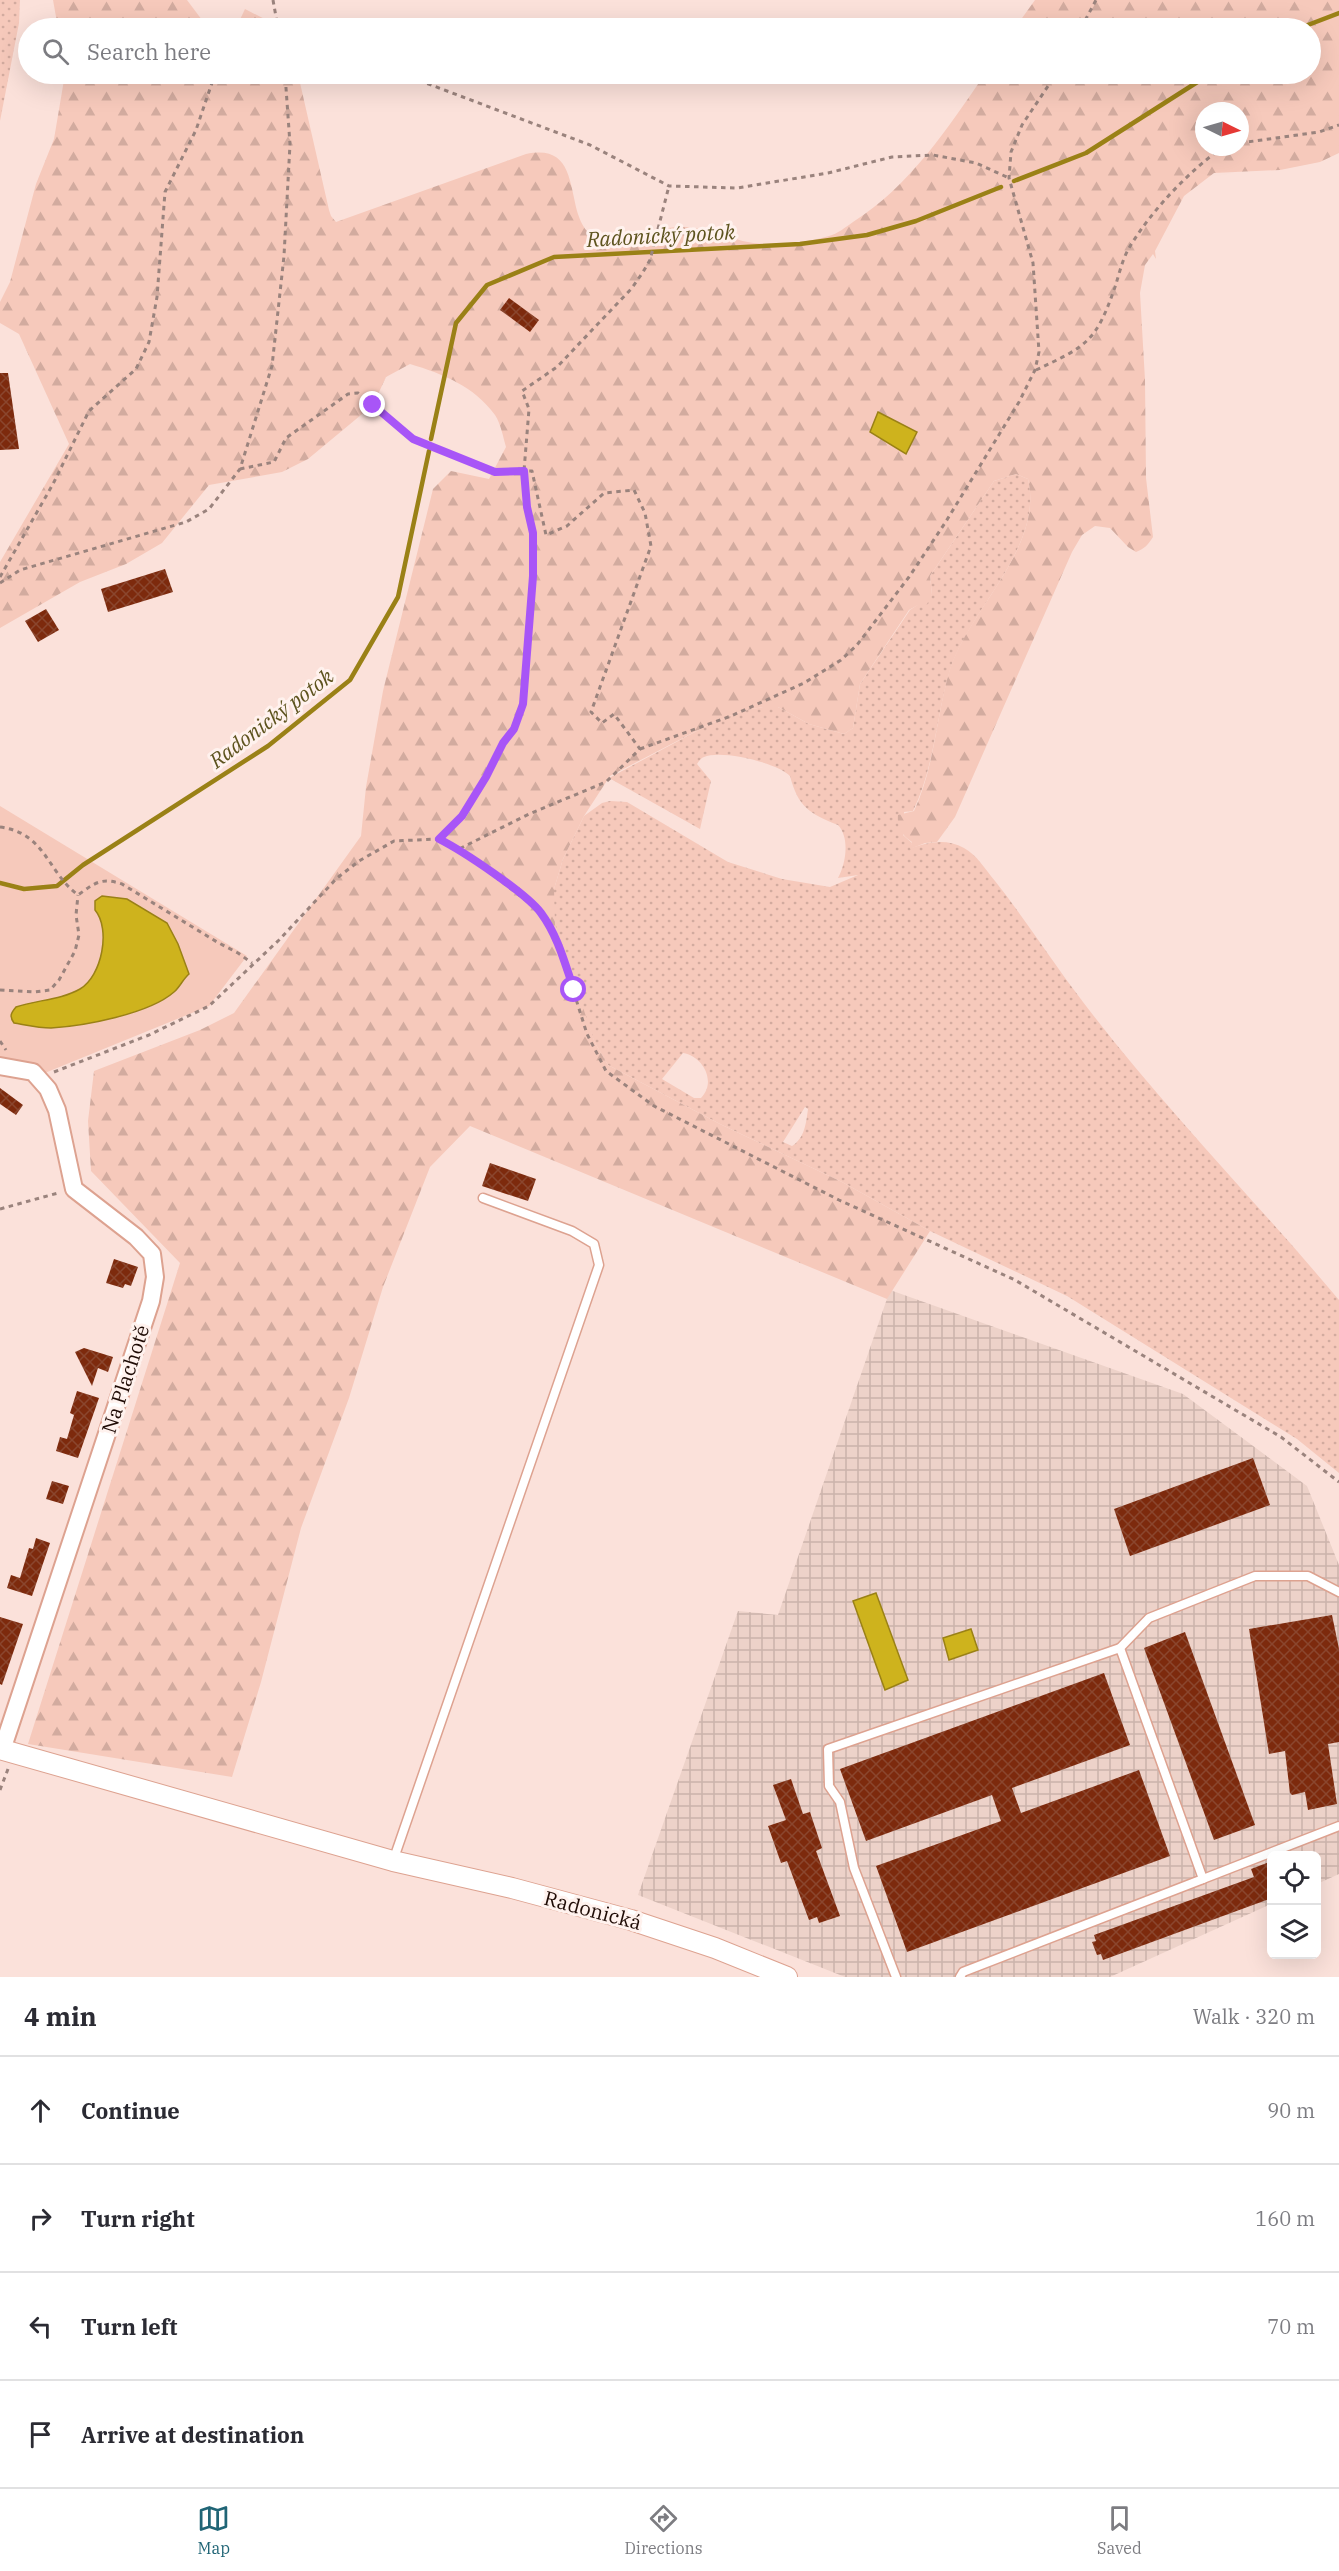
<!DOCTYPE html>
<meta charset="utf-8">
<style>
body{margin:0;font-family:"IBM Plex Serif",serif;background:#f7f7f7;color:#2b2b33}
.controls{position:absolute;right:18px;bottom:18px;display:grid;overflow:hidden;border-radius:9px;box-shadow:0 6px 24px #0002}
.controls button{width:54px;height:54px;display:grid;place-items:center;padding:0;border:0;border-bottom:2px solid #e1e1e2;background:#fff;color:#2b2b33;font:30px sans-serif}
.compass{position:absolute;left:1195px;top:102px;width:54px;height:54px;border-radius:50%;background:#fff;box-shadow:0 6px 24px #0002;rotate:95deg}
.stop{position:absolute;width:18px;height:18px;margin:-14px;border:4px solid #a855f7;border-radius:50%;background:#fff}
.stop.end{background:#a855f7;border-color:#fff;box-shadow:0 2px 6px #0008}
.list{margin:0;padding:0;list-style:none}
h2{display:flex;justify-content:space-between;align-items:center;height:78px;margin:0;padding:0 24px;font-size:26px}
h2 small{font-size:20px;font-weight:400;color:#7c7c81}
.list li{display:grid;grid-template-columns:39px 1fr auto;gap:18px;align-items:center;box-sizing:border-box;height:108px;padding:0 24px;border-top:2px solid #e1e1e2}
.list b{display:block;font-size:22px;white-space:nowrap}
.list em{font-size:20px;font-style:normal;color:#7c7c81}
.icon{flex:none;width:33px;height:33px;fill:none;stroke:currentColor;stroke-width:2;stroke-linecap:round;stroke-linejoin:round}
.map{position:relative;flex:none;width:1339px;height:1977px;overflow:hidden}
.search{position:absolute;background:#fff;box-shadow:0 6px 24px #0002;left:18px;right:18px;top:18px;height:66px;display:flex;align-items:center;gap:15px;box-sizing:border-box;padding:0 21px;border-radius:33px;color:#7c7c81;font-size:22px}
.sheet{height:510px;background:#fff}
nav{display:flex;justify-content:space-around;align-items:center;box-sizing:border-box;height:84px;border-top:2px solid #e1e1e2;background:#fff;font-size:16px;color:#7c7c81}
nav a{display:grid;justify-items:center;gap:3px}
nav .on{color:#206576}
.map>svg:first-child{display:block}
.industrial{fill:url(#industrial-grid)}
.grass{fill:url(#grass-dots);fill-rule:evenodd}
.forest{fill:url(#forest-firs);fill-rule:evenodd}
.park{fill:#f6c9bb;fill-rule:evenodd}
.water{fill:#ceb31d;stroke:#9a8116;stroke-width:1.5}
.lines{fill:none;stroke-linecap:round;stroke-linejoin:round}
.stream{stroke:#9a8116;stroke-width:4.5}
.building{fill:url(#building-cross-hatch)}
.service-casing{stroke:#dda290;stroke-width:11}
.minor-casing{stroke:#dda290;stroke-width:20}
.tertiary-casing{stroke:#dda290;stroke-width:22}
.path{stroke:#9a837d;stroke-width:3;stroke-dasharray:4.5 4.5;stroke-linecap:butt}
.service{stroke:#fff;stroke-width:8}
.minor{stroke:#fff;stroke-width:16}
.tertiary{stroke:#fff;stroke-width:20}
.route{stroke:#a855f7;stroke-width:8}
.labels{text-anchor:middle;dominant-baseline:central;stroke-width:6;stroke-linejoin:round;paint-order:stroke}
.street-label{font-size:20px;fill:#1f0b05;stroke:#fff2ee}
.water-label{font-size:21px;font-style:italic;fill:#5d531e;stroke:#fff2ee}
</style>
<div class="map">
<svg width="1339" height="1977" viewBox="0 0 1339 1977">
<defs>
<pattern id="industrial-grid" width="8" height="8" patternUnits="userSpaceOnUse" patternTransform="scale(1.5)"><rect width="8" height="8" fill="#edd2c9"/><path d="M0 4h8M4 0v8" fill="none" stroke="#cbb3ab"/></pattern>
<pattern id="grass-dots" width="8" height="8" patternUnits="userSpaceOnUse" patternTransform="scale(1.5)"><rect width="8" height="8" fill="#f6c9bb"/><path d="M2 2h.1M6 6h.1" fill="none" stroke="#d2ab9f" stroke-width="1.8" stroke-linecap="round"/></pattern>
<pattern id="forest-firs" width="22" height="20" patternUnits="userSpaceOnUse" patternTransform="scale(1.5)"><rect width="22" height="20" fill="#f6c9bb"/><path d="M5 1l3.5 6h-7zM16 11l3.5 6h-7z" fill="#d2ab9f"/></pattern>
<pattern id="building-cross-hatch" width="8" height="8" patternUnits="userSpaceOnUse" patternTransform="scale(1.5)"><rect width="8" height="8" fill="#7d2a0d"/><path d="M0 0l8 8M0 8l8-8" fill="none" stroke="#8a462e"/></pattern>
</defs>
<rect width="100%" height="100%" fill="#fbe1da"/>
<path class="industrial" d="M 890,1290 L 1183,1394 L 1307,1486 L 1339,1565 L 1339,1874 L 1317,1884 L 1316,1856 L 1272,1856 L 1271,1904 L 1110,1977 L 845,1977 L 638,1895 L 738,1611 L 778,1615 Z"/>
<g class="grass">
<path d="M 0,0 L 20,0 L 19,23 L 0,121 Z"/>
<path d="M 1016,474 L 1028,479 C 1044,547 970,608 950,670 C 936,716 935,766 913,811 L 904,812 L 903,835 L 912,843 L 911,848 C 928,842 947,838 964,848 C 977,855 985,869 995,881 C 1026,920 1053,963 1083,1002 C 1162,1106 1255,1200 1339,1300 L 1339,1473 L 1297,1439 L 1067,1296 L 930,1231 L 842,1182 L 720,1124 L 608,1065 L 595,1043 L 582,1009 L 555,925 L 553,908 L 554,889 L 563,859 L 584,816 L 602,803 L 610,801 L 627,802 L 728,862 L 782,879 L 830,887 L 858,875 L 838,878 C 846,863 850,838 838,825 C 810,814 798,807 790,776 C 778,763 721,749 704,757 C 701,758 699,761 697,764 L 711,781 L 700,829 L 609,778 L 708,725 L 742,711 L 763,707 L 778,707 L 809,724 L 844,734 L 853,728 L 860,684 L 910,610 L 932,595 L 930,576 L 994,481 ZM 683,1053 C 703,1056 717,1082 701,1098 L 694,1098 L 662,1079 ZM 805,1107 L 808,1109 C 806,1123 805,1138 792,1146 L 783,1142 Z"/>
</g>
<g class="forest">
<path d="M 53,0 L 187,0 L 208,28 L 58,28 Z"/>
<path d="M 1035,0 L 1339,0 L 1339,153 L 1320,162 L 1280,170 L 1214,173 L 1184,196 L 1155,251 L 1156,259 L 1153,254 L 1145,265 L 1140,293 L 1145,380 L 1146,478 L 1153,537 C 1148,545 1144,549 1136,552 L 1128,547 L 1110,528 L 1095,526 L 1082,535 L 1072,552 L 955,817 L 937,842 L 925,843 L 910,849 L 912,842 C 901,834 897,828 898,815 L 914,811 C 935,766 936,716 950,669 C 970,608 1044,547 1028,479 L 1016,474 L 994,481 L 930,576 L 932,595 L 927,604 L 918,605 L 909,610 L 860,684 L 853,728 L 844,734 L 809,724 L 778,707 L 763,707 L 742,711 L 708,725 L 610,776 L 584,816 L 563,859 L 554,889 L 555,925 L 595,1043 L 608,1065 L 720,1124 L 842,1182 L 930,1231 L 887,1299 L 470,1126 L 430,1167 L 383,1287 L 349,1398 L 301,1528 L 261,1682 L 232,1777 L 28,1744 L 180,1263 L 91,1171 L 88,1121 L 94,1071 L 200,1030 L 234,1013 L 361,836 L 366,787 L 383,691 L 433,489 L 451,471 L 489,479 L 506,447 C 503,437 501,424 495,415 C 474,386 443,374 410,364 L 386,377 L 373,405 L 308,459 L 282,472 L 209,485 L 162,543 L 126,564 L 80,582 L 0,628 L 0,562 L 69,444 L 19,334 L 0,323 L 0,302 L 10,282 L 36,184 L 54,139 L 65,74 L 298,74 L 329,210 L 331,216 L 336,222 L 526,154 C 569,145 569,178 577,211 C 579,217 582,226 587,231 C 624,260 641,229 677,227 C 706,225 735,244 766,244 C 785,244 810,242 829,236 C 837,234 846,227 853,222 C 910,186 947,129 985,74 L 1310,74 L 1310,28 L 1015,28 ZM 1204,111 L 1240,111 L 1240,147 L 1204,147 Z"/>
<path d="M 245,9 L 282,28 L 236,28 Z"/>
</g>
<path class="park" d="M 0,806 L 247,956 L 209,1006 L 30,1079 L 0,1071 ZM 102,896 L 127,899 L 167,923 L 189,974 L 175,991 L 137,1011 L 106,1020 L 50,1028 L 16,1007 C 36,1000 61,1000 80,989 C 102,976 111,929 95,910 Z"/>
<g class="water">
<path d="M 878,412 L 917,432 L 906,454 L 870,432 Z"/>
<path d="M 102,896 L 127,899 L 167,923 L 178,944 L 189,974 C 183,979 180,987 174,992 C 149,1014 84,1026 51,1028 C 39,1028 26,1025 14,1023 C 9,1016 11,1013 16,1007 C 36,1000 61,1000 80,989 C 102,976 111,929 95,910 L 95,901 Z"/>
<path d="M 876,1593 L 908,1680 L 885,1690 L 853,1601 Z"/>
<path d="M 971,1629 L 978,1650 L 949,1660 L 943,1638 Z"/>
</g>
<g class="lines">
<g class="stream">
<path d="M 1300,28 L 1339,13"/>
<path d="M 1014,181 L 1086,153 L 1210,74"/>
<path d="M 431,439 L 456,323 L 487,285 L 554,257 L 800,244 L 867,235 L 916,221 L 1001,187"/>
<path d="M 0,883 L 24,889 L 57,886 L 83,865 L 268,746 L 350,680 L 398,597 L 429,451"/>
</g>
</g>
<g class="building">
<path d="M 509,298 L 539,320 L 530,332 L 500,310 Z"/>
<path d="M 0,373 L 8,373 L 19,449 L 0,450 Z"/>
<path d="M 165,569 L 173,592 L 108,612 L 101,589 Z"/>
<path d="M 46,609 L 59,630 L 38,642 L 25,621 Z"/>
<path d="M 0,1088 L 23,1105 L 16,1115 L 0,1104 Z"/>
<path d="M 490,1163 L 536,1179 L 528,1201 L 482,1186 Z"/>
<path d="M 114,1259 L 138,1267 L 131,1286 L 125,1284 L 123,1288 L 106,1283 Z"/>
<path d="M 84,1348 L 113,1357 L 108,1372 L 98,1368 L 92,1386 L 75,1352 Z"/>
<path d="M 77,1391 L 99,1398 L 78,1458 L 56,1451 L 60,1437 L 67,1439 L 74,1415 L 70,1413 Z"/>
<path d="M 1253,1458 L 1270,1505 L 1130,1556 L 1114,1509 Z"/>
<path d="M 52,1481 L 69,1486 L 63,1504 L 46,1499 Z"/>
<path d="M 36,1538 L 50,1543 L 32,1596 L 7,1588 L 11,1575 L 20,1578 L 29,1548 L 33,1549 Z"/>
<path d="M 1332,1615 L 1339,1649 L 1339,1742 L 1328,1744 L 1337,1804 L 1308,1810 L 1305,1792 L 1292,1795 L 1290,1793 L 1285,1751 L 1269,1754 L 1249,1629 Z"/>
<path d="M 0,1617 L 23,1624 L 2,1685 L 0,1684 Z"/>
<path d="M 1185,1632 L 1255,1825 L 1214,1840 L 1144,1648 Z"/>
<path d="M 1104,1673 L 1130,1745 L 1012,1788 L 1021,1813 L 1139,1770 L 1170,1856 L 907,1952 L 876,1866 L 1001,1821 L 992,1795 L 866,1841 L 840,1769 Z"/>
<path d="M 791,1779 L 803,1814 L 810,1812 L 822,1848 L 816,1851 L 840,1916 L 819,1923 L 817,1917 L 809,1920 L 787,1861 L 781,1863 L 768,1826 L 786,1820 L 773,1785 Z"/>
<path d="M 1272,1861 L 1272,1898 L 1103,1960 L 1101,1954 L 1097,1955 L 1092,1942 L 1096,1941 L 1094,1935 L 1254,1877 L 1251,1869 Z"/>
</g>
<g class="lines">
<g class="service-casing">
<g id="service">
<path d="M 1120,1648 L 1149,1618 L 1255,1576 L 1308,1576 L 1339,1592"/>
<path d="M 393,1861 L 599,1265 L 594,1244 L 572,1231 L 483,1198"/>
<path d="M 1203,1879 L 1339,1826"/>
<path d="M 896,1977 L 854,1868 L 840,1802 L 829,1786 L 828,1749 L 1120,1648 L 1203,1879 L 963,1972 L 960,1977"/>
</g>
</g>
<g class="minor-casing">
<path id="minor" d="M 0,1066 L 33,1072 L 48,1089 L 57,1110 L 74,1189 L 136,1237 L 152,1254 L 155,1277 L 151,1301 L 2,1750"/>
</g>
<g class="tertiary-casing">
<path id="tertiary" d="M 0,1749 L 393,1861 L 512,1888 L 631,1920 L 715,1948 L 787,1977"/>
</g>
<g class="path">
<path d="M 273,0 L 278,28"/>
<path d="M 258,28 L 278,26 L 283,28"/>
<path d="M 1081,28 L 1096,0"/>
<path d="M 402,74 L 590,145 L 669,186 L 737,188 L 828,173 L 892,157 L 933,155 L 976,163 L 1009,178"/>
<path d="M 1240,143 L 1319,132 L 1339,125"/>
<path d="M 1036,370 C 1087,346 1096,342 1115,287 C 1119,275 1122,260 1129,248 C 1151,211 1188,172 1223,147"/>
<path d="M 240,469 L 274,462 L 286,438 L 348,394 L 358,393 L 413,439 L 495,472 L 532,471 L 546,535 L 567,526 L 604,493 L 634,490 L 645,513 L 651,546 L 591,712 L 602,723 L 614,714 L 640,749 L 606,782 L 529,814 L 459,849"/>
<path d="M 0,577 L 53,484 L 89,411 L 136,369 L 149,342 L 157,297 L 165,192 L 196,130 L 215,74"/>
<path d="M 0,583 L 20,570 L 186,522 L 209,509 L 240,469 L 272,366 L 284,256 L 290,144 L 285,74"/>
<path d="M 640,749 L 731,716 L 804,683 L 841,660 L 857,645 L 909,577 L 945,523 L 1019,402 L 1035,370 L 1039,352 L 1033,263 L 1009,178 L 1011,152 L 1022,125 L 1056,74"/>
<path d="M 0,827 C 46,833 47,872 78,895 C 95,883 101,877 122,884 L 217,942 L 238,953 L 252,963"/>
<path d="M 439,839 L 462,816 L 486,777 L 503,743 L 514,729 L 523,704 L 533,576 L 533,533 L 527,507 L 524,471 L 529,409 L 522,391 L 557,367 L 632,288 L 643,272 L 650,260 L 669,186"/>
<path d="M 0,990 L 34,992 L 50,990 L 59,980 L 75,951 L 79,935 L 76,915 L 78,895"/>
<path d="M 0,1041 L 6,1050"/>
<path d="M 54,1072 L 149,1035 L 209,1006 L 279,940 L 337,878 L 359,861 L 394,841 L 439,839 L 459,849 L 540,911 L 558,942 L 587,1034 L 606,1071 L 654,1106 L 839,1200 L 1015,1280 L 1281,1437 L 1339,1482"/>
<path d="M 0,1209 L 58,1193"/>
<path d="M 0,1790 L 8,1769"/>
</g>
<use href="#service" class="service"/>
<use href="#minor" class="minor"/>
<use href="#tertiary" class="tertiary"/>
</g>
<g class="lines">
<path class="route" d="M 373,405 L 413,439 L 495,472 L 524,471 L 527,507 L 533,533 L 533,576 L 523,704 L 514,729 L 503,743 L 486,777 L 462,816 L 439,839 C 463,851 526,893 541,913 C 558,936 565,964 574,990"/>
</g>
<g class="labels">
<g class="street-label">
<text transform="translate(125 1379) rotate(-72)">Na Plachotě</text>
<text transform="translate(593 1910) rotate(15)">Radonická</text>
</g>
<g class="water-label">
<text transform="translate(661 235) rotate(-3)">Radonický potok</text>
<text transform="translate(271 718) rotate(-37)">Radonický potok</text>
</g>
</g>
</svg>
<div class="controls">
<button><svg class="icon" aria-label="locate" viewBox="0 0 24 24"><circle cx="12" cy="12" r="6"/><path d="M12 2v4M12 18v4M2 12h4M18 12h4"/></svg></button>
<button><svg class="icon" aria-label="layers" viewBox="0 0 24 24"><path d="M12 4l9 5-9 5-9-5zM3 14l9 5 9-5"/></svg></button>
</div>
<svg class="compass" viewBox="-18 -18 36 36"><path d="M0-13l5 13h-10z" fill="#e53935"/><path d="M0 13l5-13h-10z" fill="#7c7c81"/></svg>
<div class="stop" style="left:574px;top:990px"></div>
<div class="stop end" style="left:373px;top:405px"></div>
<div class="search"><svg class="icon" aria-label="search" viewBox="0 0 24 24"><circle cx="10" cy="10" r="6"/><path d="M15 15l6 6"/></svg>Search here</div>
</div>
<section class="sheet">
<h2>4 min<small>Walk · 320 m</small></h2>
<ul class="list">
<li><svg class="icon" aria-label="ahead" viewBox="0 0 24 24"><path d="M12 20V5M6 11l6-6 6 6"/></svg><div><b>Continue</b></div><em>90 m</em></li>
<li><svg class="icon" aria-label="right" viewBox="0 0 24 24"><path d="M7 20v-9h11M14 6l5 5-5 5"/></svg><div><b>Turn right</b></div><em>160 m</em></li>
<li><svg class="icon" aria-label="left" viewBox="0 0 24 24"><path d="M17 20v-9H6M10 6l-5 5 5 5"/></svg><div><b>Turn left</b></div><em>70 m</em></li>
<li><svg class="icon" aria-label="arrive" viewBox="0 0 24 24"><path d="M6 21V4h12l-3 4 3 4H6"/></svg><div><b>Arrive at destination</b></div></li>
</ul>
</section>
<nav>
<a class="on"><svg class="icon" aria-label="map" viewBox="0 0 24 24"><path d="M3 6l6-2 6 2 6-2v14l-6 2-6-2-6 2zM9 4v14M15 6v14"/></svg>Map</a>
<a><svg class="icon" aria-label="directions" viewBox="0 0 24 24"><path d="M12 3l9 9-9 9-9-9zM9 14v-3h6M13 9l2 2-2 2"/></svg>Directions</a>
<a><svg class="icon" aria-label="saved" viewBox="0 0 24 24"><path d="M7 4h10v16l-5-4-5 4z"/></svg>Saved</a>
</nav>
